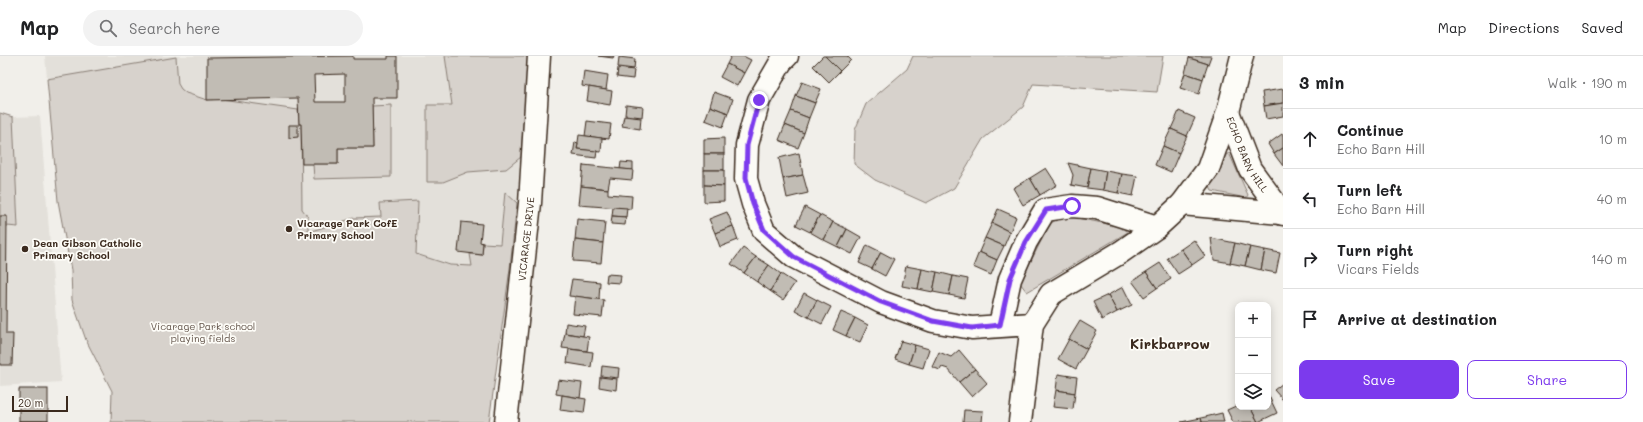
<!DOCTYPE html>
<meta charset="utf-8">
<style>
body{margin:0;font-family:Mali,sans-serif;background:#f2f2f2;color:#202124}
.controls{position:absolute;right:12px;bottom:12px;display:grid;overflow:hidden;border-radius:8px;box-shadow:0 2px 10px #0003}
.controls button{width:36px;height:36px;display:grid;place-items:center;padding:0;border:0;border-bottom:1px solid #e0e0e0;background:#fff;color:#202124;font:20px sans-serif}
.scale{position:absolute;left:12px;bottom:10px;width:56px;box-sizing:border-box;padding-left:4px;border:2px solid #3b2a1e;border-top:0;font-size:11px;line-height:14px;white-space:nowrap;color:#3b2a1e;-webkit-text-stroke:3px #fdfcf7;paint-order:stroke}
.stop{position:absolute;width:12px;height:12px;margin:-9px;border:3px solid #7c3aed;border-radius:50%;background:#fff}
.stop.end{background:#7c3aed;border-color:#fff;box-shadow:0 1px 4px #0008}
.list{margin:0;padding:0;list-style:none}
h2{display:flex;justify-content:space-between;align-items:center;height:52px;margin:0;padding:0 16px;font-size:17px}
h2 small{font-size:13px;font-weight:400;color:#757577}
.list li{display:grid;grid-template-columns:26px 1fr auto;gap:12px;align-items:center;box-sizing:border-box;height:60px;padding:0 16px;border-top:1px solid #e0e0e0}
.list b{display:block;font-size:15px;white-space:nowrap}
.list p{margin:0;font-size:13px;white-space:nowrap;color:#757577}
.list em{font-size:13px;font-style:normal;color:#757577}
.actions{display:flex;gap:8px;padding:12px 16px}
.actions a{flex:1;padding:9px 0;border:1px solid #7c3aed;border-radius:8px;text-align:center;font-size:14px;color:#7c3aed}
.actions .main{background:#7c3aed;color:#fff}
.icon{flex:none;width:22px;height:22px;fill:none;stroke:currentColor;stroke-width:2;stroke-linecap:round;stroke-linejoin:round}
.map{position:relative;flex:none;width:1283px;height:366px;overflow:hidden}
header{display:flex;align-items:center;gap:24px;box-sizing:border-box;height:56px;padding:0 20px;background:#fff;border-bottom:1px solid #e0e0e0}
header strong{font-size:19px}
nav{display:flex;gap:22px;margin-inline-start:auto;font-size:14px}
.search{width:280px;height:36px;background:#f2f2f2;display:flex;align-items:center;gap:10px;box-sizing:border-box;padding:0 14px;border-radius:22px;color:#757577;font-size:15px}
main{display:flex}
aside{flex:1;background:#fff}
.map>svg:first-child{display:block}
.built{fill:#e3e0da}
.green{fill:#d7d2cc;stroke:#897e75}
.building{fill:#c1bcb4;stroke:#3b2a1e;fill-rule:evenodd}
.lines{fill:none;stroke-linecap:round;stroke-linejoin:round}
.street-casing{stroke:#3b2a1e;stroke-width:25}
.street{stroke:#fdfcf7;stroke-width:22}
.route{stroke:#7c3aed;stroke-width:5}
.poi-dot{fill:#3b2a1e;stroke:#fdfcf7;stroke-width:1.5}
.labels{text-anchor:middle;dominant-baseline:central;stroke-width:3.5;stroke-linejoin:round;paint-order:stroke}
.street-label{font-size:10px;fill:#3b2a1e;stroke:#fdfcf7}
.poi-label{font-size:10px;font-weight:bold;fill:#3b2a1e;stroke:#fdfcf7;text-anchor:start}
.park-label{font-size:10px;fill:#62544a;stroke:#fdfcf7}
.district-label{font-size:14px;font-weight:bold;fill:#3b2a1e;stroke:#fdfcf7}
</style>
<header>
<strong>Map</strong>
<div class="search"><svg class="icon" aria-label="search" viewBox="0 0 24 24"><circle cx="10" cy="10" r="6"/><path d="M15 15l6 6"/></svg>Search here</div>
<nav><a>Map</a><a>Directions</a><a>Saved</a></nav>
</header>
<main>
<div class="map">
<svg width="1283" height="366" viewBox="0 0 1283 366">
<rect width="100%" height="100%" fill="#f1efea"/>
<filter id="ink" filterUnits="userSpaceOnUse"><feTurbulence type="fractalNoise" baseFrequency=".025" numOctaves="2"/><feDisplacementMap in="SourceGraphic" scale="8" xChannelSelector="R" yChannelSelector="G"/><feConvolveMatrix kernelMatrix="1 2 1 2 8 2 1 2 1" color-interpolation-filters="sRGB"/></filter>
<g filter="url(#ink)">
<g class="built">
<path d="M 45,0 L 528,0 L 517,147 L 510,212 L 450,209 L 416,198 L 111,366 L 112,335 L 86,284 L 72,244 L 71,214 L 58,145 Z"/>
<path d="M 0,57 L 13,61 L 40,60 L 61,326 L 0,330 Z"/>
</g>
<g class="green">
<path d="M 445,0 L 528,0 L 521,101 L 506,113 L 468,116 L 443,126 L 427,126 L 427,49 L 452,49 Z"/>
<path d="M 913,0 L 1163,0 L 1157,36 L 1033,28 L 1023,51 L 983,83 L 954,132 L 926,147 L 875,124 L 854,108 L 855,74 L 866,48 L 907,13 Z"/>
<path d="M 176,1 L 178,28 L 181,33 L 186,37 L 207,44 L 221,43 L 298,54 L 299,68 L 301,68 L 302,153 L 308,161 L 308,176 L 354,162 L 381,161 L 380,147 L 418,145 L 416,198 L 450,209 L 472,210 L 470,198 L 482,199 L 483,187 L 500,188 L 505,136 L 517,147 L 510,212 L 489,366 L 111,366 L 112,335 L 86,284 L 72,244 L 71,214 L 58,145 L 47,23 Z"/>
<path d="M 391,49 L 391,121 L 314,123 L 313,108 L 338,108 L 338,92 L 373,92 L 372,50 Z"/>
<path d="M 0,57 L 13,61 L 18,171 L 7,170 L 7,161 L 0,160 Z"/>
<path d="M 1229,97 L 1248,139 L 1246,142 L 1212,135 L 1210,131 L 1226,99 Z"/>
<path d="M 1067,160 L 1133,173 L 1027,236 L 1020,227 L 1050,167 Z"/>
</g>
<g class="building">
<path d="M 353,0 L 353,3 L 388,3 L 388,0 L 397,0 L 397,42 L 372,42 L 373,92 L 338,92 L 338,108 L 302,108 L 301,68 L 299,68 L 298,42 L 207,44 L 207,2 ZM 345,18 L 345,46 L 315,46 L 314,19 Z"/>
<path d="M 598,0 L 614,0 L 613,2 Z"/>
<path d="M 731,0 L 743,0 L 751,4 L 744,17 L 727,8 Z"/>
<path d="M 823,0 L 825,0 L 840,15 L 829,26 L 813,10 Z"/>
<path d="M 825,0 L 847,0 L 851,4 L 840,15 Z"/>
<path d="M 1190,0 L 1211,0 L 1208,8 L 1189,2 Z"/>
<path d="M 619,1 L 635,3 L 634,13 L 618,11 Z"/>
<path d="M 1189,2 L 1208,8 L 1203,23 L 1185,17 Z"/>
<path d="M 727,8 L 744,17 L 737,30 L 720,21 Z"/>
<path d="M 618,12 L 634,14 L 633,23 L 617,21 Z"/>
<path d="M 584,15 L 608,19 L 606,34 L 582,30 Z"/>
<path d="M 1185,17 L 1203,23 L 1199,38 L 1180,32 Z"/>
<path d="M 802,26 L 821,33 L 815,47 L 796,40 Z"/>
<path d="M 589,31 L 612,35 L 610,49 L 587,45 Z"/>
<path d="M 1283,33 L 1283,47 L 1264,50 L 1262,36 Z"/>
<path d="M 714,36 L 733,43 L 728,57 L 710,50 Z"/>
<path d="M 796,40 L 815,47 L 809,62 L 791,55 Z"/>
<path d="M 1283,47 L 1283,60 L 1266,63 L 1264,50 Z"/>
<path d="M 626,49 L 643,51 L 642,61 L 625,59 Z"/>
<path d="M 710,50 L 728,57 L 723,71 L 705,64 Z"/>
<path d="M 791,55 L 809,62 L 804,77 L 785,69 Z"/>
<path d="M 1179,55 L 1195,62 L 1187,80 L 1171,73 Z"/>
<path d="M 624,60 L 641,62 L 640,73 L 622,70 Z"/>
<path d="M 587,65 L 611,68 L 609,83 L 585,80 Z"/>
<path d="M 289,69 L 298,69 L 298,81 L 289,82 Z"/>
<path d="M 785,69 L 804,77 L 798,92 L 779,84 Z"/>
<path d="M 1171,73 L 1187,80 L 1179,97 L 1163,90 Z"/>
<path d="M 1282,78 L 1283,80 L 1283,92 L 1274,98 L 1268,88 Z"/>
<path d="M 579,79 L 602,82 L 601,96 L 577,93 Z"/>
<path d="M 724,82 L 724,98 L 704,98 L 704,83 Z"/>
<path d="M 575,86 L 578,87 L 577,93 L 597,95 L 596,102 L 573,99 Z"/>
<path d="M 1163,90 L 1179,97 L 1171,116 L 1155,109 Z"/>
<path d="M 1283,92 L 1283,110 L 1274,98 Z"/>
<path d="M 799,97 L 803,119 L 783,123 L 779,102 Z"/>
<rect x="704" y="98" width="20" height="16"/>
<path d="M 621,106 L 633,107 L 633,114 L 620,113 Z"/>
<path d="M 1068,107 L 1091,112 L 1087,132 L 1071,129 L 1073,119 Z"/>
<path d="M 583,109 L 633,114 L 632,124 L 610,122 L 608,133 L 581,130 Z"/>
<path d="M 1046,112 L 1057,129 L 1040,139 L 1030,122 Z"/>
<path d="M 1091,112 L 1106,115 L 1103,134 L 1087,132 Z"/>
<path d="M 704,114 L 724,114 L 724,130 L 704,129 Z"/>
<path d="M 1106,115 L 1122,118 L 1118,137 L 1103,134 Z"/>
<path d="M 1122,118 L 1137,120 L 1133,140 L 1118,137 Z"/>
<path d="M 803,119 L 808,137 L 787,142 L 783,123 Z"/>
<path d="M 1030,122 L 1040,139 L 1023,149 L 1013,132 Z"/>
<path d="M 704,129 L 724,130 L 724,145 L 704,146 Z"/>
<path d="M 581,130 L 608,133 L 608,138 L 632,140 L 631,153 L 579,149 Z"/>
<path d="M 613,151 L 627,152 L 626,161 L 612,160 Z"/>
<path d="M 805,151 L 820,159 L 810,176 L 796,169 Z"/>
<path d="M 998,153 L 1016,161 L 1010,176 L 992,167 Z"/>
<path d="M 727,156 L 733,170 L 715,177 L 709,163 Z"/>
<path d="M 820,159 L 833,166 L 824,184 L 810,176 Z"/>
<path d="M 0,160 L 7,160 L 6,278 L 13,278 L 12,309 L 0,309 Z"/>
<path d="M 612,160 L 626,161 L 625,169 L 611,168 Z"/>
<path d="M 577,163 L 605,166 L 603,187 L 575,184 Z"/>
<path d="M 461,166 L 482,168 L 480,186 L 483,187 L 482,199 L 458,196 Z"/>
<path d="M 833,166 L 847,173 L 838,191 L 824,184 Z"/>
<path d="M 992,167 L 1010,176 L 1004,190 L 985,182 Z"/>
<path d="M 733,170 L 738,184 L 720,191 L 715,177 Z"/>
<path d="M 847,173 L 861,181 L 852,198 L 838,191 Z"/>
<path d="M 985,182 L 1004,190 L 997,204 L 979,196 Z"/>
<path d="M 1211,182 L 1235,187 L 1230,207 L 1214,204 Z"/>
<path d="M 575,184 L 603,187 L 601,207 L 573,205 Z"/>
<path d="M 1194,184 L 1205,200 L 1192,209 L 1181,193 Z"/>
<path d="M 1235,187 L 1250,191 L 1245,210 L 1230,207 Z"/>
<path d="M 867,189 L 881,196 L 872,213 L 859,207 Z"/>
<path d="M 1250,191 L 1265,194 L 1261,214 L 1245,210 Z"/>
<path d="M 743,192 L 756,201 L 744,217 L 731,208 Z"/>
<path d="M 1181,193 L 1192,209 L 1178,218 L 1167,202 Z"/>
<path d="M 1265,194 L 1280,197 L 1276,217 L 1261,214 Z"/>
<path d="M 881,196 L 894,203 L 885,220 L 872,213 Z"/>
<path d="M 979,196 L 997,204 L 991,219 L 973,211 Z"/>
<path d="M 756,201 L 769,209 L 757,226 L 744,217 Z"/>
<path d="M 1160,207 L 1171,223 L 1157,232 L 1146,216 Z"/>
<path d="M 769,209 L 781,218 L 770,235 L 757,226 Z"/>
<path d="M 906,210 L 922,213 L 918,233 L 902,230 Z"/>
<path d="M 922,213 L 937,216 L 933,236 L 918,233 Z"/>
<path d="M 937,216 L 953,220 L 949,239 L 933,236 Z"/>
<path d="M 1146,216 L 1157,232 L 1144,241 L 1132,225 Z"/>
<path d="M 607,218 L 621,219 L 620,227 L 606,226 Z"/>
<path d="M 781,218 L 795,227 L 783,244 L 770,235 Z"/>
<path d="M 953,220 L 968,223 L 964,242 L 949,239 Z"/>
<path d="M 572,223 L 600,226 L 599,243 L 569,240 Z"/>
<path d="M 1123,231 L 1132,249 L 1117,256 L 1108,239 Z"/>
<path d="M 804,237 L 817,244 L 808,261 L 795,254 Z"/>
<path d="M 1108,239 L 1117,256 L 1102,264 L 1093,246 Z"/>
<path d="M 575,240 L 604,244 L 602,261 L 573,258 Z"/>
<path d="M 817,244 L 831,251 L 822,268 L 808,261 Z"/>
<path d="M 841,256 L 855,262 L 846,280 L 833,274 Z"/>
<path d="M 855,262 L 868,269 L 860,286 L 846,280 Z"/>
<path d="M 1080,265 L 1097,275 L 1087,293 L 1069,283 Z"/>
<path d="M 566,267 L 585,270 L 583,280 L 565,277 Z"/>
<path d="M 565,277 L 589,281 L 587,295 L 562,292 Z"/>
<path d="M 1069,283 L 1087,293 L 1076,313 L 1058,303 Z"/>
<path d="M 901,285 L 915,289 L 909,308 L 895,303 Z"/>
<path d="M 915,289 L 929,293 L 923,312 L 909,308 Z"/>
<path d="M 569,293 L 593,296 L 591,311 L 567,307 Z"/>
<path d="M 959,294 L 975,313 L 959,326 L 948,313 L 942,311 L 940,314 L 932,311 L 939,296 L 951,301 Z"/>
<path d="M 602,310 L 619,312 L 618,322 L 601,320 Z"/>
<path d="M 975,313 L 987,327 L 972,341 L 959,326 Z"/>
<path d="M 1058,318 L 1077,321 L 1075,337 L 1056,334 Z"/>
<path d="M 600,321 L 617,323 L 616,334 L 599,331 Z"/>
<path d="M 558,324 L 582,327 L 580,342 L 556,338 Z"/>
<path d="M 1283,327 L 1283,344 L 1274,334 Z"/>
<rect x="19" y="333" width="29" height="32"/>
<path d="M 1056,334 L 1075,337 L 1073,353 L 1053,351 Z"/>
<path d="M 1268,338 L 1277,357 L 1258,366 L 1250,351 L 1268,351 Z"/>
<path d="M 562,339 L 586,343 L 584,357 L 560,354 Z"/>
<path d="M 1238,349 L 1238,351 L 1250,351 L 1258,366 L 1233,366 L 1227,354 Z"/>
<path d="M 964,354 L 983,355 L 982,366 L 963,366 Z"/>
<path d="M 1222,357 L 1224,366 L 1202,366 L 1201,362 Z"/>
<path d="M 1201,362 L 1202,366 L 1181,366 Z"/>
<rect x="19" y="365" width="29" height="1"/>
</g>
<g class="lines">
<g class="street-casing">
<g id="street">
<path d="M 787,0 L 781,6 L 759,44 L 747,89 L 746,123 L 753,148 L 764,175 L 794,201 L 881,246 L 933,265 L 972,272 L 1032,268"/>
<path id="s1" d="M 1228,56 L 1250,113 L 1283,158"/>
<path d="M 1182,148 L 1281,157"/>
<path d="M 1000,269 L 1010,223 L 1026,186 L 1045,154 L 1072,150 L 1097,152 L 1157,171"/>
<path id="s2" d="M 506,366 L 530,147 L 539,0"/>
<path d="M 1020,366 L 1032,268 L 1051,238 L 1121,196 L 1157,171 L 1182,148 L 1208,113 L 1228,56 L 1242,0"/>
</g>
</g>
<use href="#street" class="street"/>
</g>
</g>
<g class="lines" filter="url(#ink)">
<path class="route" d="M 759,44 L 747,89 L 746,122 L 753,148 L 764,174 L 794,201 L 881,246 L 933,265 L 972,272 L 1000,269 L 1010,223 L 1026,186 L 1046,154 L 1072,150"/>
</g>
<g class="poi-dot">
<circle cx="289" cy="173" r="4"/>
<circle cx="25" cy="193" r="4"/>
</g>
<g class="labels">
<g class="street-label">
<text stroke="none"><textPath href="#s1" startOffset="47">ECHO BARN HILL</textPath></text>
<text stroke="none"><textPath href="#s2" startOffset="184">VICARAGE DRIVE</textPath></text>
</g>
<g class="poi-label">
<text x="297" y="167">Vicarage Park CofE<tspan x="297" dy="12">Primary School</tspan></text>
<text x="33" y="187">Dean Gibson Catholic<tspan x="33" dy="12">Primary School</tspan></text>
</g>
<g class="park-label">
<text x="203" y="270">Vicarage Park school<tspan x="203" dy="12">playing fields</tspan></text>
</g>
<g class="district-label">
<text x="1170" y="287">Kirkbarrow</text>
</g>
</g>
</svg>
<div class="controls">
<button>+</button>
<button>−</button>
<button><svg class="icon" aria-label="layers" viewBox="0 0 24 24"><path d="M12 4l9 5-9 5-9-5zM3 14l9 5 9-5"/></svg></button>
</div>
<div class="scale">20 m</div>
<div class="stop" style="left:1072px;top:150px"></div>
<div class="stop end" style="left:759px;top:44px"></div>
</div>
<aside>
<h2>3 min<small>Walk · 190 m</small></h2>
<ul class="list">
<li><svg class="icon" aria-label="ahead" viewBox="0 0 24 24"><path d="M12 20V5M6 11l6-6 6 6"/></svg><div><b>Continue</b><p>Echo Barn Hill</p></div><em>10 m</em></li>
<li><svg class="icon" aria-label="left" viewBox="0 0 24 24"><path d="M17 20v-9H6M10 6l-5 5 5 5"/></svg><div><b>Turn left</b><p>Echo Barn Hill</p></div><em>40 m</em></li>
<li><svg class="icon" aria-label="right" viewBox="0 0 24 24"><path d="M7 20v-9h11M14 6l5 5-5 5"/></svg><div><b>Turn right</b><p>Vicars Fields</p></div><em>140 m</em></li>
<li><svg class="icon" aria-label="arrive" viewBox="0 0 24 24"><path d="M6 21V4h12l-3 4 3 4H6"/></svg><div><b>Arrive at destination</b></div></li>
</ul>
<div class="actions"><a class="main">Save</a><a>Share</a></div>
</aside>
</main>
